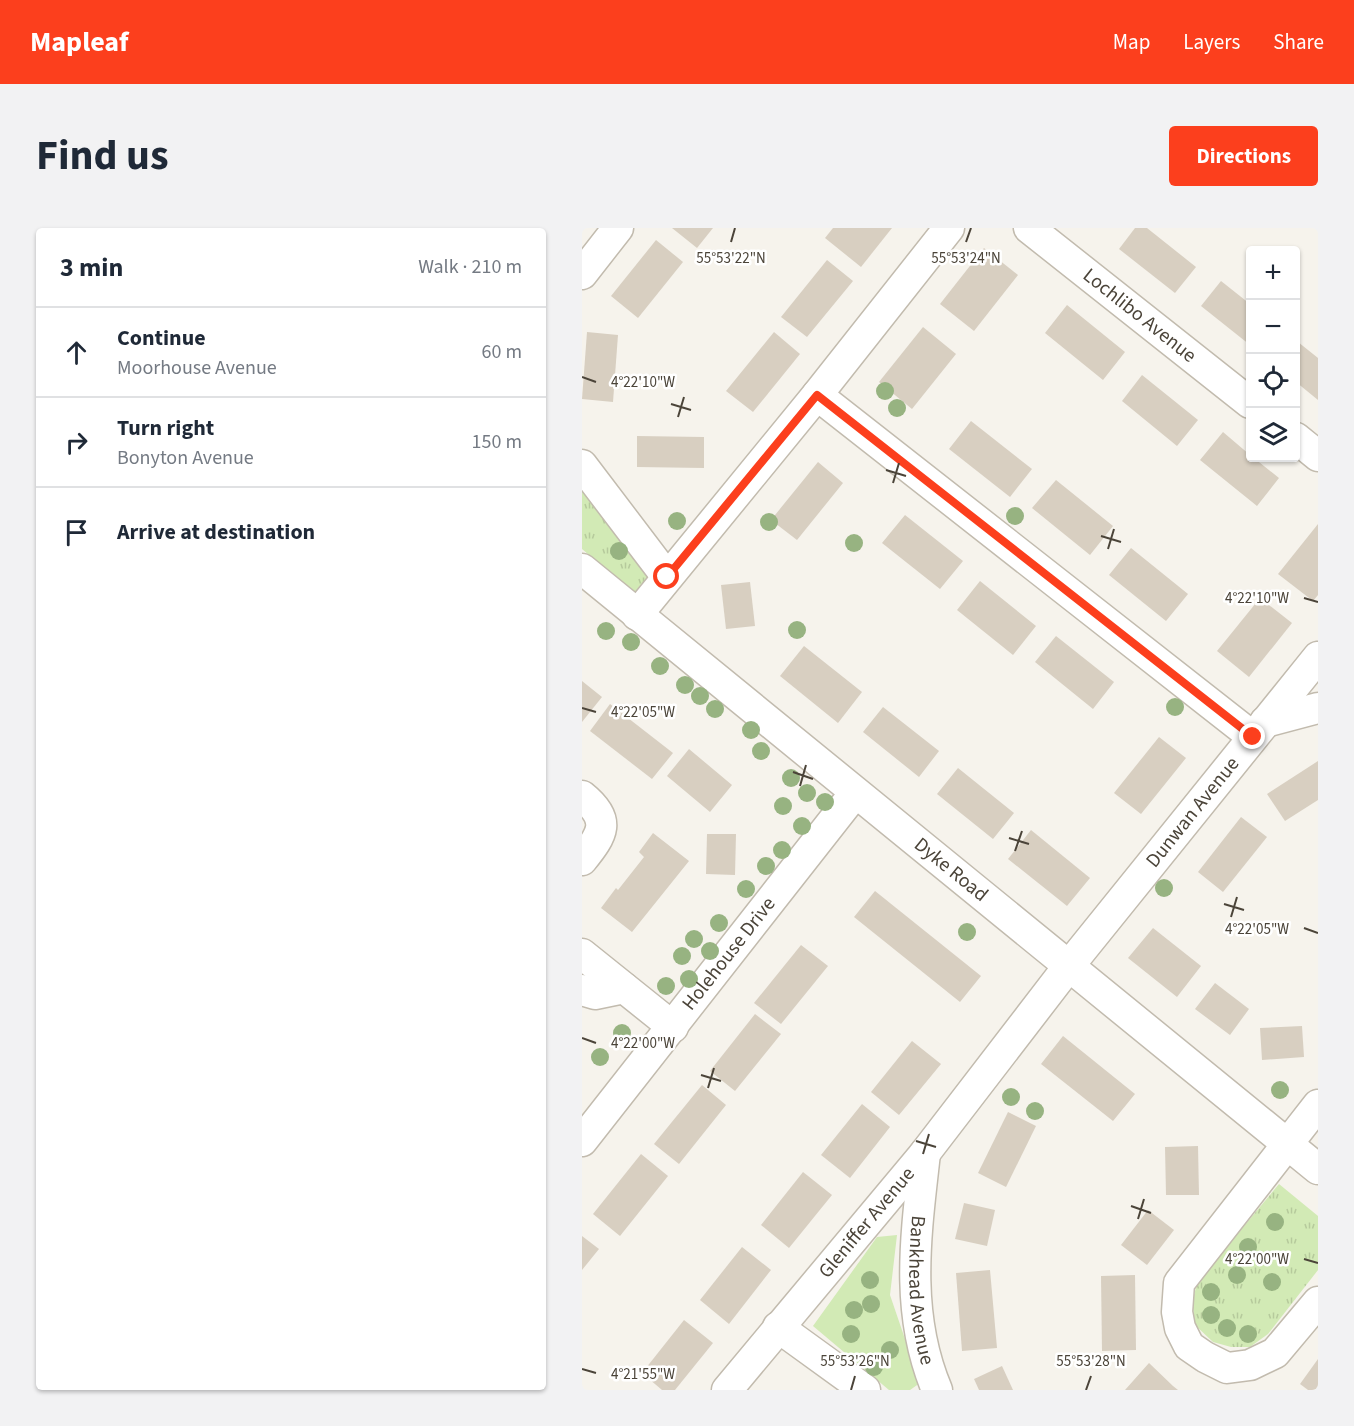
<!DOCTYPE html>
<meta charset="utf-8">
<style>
body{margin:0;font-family:"Source Sans 3",sans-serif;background:#f2f2f3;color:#1f2937}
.controls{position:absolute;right:18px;top:18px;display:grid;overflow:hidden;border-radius:6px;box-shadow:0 2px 4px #0004}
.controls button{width:54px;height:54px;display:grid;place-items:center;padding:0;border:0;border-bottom:2px solid #e0e1e3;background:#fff;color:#1f2937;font:30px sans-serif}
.stop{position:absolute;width:18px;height:18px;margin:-14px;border:4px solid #fc3f1d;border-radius:50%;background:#fff}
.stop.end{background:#fc3f1d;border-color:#fff;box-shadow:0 2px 6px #0008}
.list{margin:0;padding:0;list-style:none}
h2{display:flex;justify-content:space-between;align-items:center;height:78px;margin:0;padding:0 24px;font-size:26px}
h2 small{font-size:20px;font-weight:400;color:#747a83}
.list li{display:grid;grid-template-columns:39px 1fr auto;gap:18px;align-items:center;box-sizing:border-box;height:90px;padding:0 24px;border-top:2px solid #e0e1e3}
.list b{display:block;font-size:22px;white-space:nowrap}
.list p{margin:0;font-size:20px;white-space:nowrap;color:#747a83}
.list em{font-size:20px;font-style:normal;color:#747a83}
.icon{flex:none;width:33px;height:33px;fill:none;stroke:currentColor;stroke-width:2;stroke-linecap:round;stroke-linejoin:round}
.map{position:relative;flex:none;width:736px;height:1162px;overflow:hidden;border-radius:6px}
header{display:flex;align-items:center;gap:36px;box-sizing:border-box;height:84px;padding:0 30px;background:#fc3f1d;color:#fff}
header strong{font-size:28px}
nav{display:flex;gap:33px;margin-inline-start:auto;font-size:21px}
.intro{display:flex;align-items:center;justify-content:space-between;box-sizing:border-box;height:144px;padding:0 36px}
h1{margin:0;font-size:42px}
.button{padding:15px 27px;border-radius:6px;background:#fc3f1d;color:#fff;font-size:21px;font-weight:700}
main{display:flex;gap:36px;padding:0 36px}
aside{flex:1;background:#fff;border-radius:6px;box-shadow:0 2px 4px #0004}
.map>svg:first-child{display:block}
.grass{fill:#d2eab5}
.park{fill:url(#park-tufts)}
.building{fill:#d8cfc1}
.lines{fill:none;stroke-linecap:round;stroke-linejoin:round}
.minor-casing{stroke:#c2bbae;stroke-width:33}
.minor{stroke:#fff;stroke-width:30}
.tree{fill:#97b381}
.route{stroke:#fc3f1d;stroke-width:8}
.ticks{fill:none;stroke:#4b4439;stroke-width:2}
.labels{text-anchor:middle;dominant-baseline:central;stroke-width:5;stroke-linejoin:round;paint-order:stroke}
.street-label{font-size:20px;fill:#4b4439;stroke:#fff}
.ticks-label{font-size:15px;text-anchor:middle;fill:#4b4439;stroke:#fff;stroke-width:5;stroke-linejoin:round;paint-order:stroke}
</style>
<header>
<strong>Mapleaf</strong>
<nav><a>Map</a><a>Layers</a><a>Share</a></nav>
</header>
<div class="intro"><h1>Find us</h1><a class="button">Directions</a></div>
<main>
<aside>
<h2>3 min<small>Walk · 210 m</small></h2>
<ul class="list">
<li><svg class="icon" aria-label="ahead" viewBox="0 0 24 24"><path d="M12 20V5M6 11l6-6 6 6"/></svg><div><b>Continue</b><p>Moorhouse Avenue</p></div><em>60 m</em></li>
<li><svg class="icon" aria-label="right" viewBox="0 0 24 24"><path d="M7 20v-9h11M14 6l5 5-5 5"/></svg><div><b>Turn right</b><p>Bonyton Avenue</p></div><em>150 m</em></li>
<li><svg class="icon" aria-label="arrive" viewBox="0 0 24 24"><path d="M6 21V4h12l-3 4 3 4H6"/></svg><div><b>Arrive at destination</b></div></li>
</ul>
</aside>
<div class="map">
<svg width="736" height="1162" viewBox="0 0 736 1162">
<defs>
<pattern id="park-tufts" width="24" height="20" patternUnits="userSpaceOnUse" patternTransform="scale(1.5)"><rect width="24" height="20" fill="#d2eab5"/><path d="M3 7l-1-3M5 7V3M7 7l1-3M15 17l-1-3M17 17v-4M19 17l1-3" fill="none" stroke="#b6ca9c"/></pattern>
</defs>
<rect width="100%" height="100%" fill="#f6f3ec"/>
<path class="grass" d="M 315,1007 L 308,1067 L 338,1155 L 328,1162 L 307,1162 L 231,1098 L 295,1009 Z"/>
<g class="park">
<path d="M 0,261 L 72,348 L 57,370 L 0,321 Z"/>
<path d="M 697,956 L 736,988 L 736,1042 L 686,1106 L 668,1119 L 649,1119 L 631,1114 L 613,1097 L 610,1073 L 616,1053 Z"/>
</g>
<g class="building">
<path d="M 90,0 L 131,0 L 115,20 Z"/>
<path d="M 251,0 L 310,0 L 279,39 L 243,10 Z"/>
<path d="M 553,0 L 565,0 L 614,39 L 593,65 L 537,21 Z"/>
<path d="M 74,12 L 101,34 L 56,90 L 29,68 Z"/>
<path d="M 402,20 L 436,47 L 392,103 L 358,76 Z"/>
<path d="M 245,32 L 271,53 L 225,109 L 199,89 Z"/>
<path d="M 639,53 L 668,76 L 668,117 L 619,78 Z"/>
<path d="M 485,77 L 543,124 L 521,152 L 463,105 Z"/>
<path d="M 341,99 L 374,126 L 330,181 L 297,154 Z"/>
<path d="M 5,104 L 36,107 L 31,174 L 0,171 Z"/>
<path d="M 192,104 L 218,126 L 171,184 L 144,163 Z"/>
<path d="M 716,114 L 736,130 L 736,172 L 714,154 L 714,117 Z"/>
<path d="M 560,147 L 616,192 L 595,218 L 540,173 Z"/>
<path d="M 389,193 L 450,241 L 428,269 L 367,221 Z"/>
<path d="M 641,204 L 668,227 L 668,230 L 672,230 L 697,250 L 675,278 L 618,232 Z"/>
<path d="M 55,208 L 122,209 L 122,240 L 55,239 Z"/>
<path d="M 236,234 L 261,255 L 215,312 L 189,292 Z"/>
<path d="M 474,252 L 531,298 L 508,327 L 450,280 Z"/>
<path d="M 323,287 L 381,333 L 358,361 L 300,315 Z"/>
<path d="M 736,296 L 736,367 L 731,373 L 696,346 Z"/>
<path d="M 549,320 L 606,366 L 584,393 L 527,347 Z"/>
<path d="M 398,353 L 454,398 L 431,427 L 375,382 Z"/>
<path d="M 168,354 L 173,398 L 144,401 L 139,357 Z"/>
<path d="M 678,370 L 710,395 L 667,449 L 635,423 Z"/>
<path d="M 474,408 L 532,454 L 511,481 L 453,434 Z"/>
<path d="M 222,418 L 280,464 L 256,495 L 198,448 Z"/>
<path d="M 0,453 L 20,469 L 0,494 Z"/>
<path d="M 28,476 L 91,525 L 70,551 L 8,503 Z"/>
<path d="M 301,479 L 357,523 L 337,549 L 281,504 Z"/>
<path d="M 577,509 L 604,530 L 559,586 L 532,565 Z"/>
<path d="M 107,521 L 150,557 L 128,584 L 85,548 Z"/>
<path d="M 736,533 L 736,572 L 703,593 L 685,566 Z"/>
<path d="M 376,540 L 432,585 L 411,611 L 355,566 Z"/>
<path d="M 659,589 L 685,609 L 641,664 L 616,644 Z"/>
<path d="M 449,602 L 508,650 L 485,678 L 426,631 Z"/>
<path d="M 71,605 L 107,633 L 50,704 L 19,680 L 34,660 L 36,662 L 62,629 L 57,624 Z"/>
<path d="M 125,606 L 154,606 L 153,647 L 124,646 Z"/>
<path d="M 293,663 L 399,748 L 378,774 L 272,689 Z"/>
<path d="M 571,700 L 619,738 L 595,769 L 546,730 Z"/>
<path d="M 219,717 L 246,738 L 199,796 L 172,775 Z"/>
<path d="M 633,755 L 667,781 L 648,807 L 613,781 Z"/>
<path d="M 173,786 L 199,806 L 153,863 L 128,843 Z"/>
<path d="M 720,798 L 722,829 L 680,832 L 678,800 Z"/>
<path d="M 481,808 L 553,866 L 531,893 L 459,836 Z"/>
<path d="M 330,813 L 359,836 L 317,887 L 289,864 Z"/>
<path d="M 120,857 L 144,877 L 97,936 L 72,916 Z"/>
<path d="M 280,876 L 308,899 L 268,950 L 239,927 Z"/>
<path d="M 426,884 L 454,898 L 424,959 L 396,945 Z"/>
<path d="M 616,918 L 617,967 L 584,967 L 583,919 Z"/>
<path d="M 59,926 L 86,948 L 38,1008 L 11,986 Z"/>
<path d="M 221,944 L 250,967 L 207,1020 L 179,997 Z"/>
<path d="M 382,975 L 413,982 L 405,1018 L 373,1011 Z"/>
<path d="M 566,982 L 592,1002 L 565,1037 L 539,1017 Z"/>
<path d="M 0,1008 L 17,1021 L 0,1042 Z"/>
<path d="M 160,1019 L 189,1042 L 147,1096 L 118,1072 Z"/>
<path d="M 408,1042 L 415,1120 L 380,1123 L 374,1045 Z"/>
<path d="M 553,1047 L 554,1122 L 520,1123 L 519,1048 Z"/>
<path d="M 102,1092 L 131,1115 L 93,1162 L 80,1162 L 60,1145 Z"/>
<path d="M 736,1131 L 736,1162 L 726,1162 L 718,1156 Z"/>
<path d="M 567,1135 L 591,1158 L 596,1162 L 543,1162 Z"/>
<path d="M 420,1138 L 431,1162 L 397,1162 L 392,1151 Z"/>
</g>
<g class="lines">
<g class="minor-casing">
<g id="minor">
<path id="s1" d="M 447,0 L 668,175"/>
<path d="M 0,46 L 36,0"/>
<path d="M 235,167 L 671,509"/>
<path d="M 714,210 L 736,228"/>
<path d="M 0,237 L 85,349"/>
<path id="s2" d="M 0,341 L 736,941"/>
<path d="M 55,387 L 235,167 L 367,0"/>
<path d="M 683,494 L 736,480"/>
<path d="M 0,568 C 30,592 21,606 0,632"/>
<path d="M 0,726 L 91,799"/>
<path d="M 0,762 L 13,766 L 42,760"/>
<path d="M 736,877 L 597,1055 L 595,1084 L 598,1100 L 607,1118 L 623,1129 L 645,1140 L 668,1137 L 693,1125 L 736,1074"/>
<path id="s3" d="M 0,913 L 273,565"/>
<path id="s4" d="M 343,925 C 334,1006 322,1084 355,1162"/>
<path d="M 196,1099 L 283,1162"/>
<path id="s5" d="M 145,1162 L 343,925 L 486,739 L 736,429"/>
</g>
</g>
<use href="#minor" class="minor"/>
</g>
<g class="tree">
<circle cx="303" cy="163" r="9"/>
<circle cx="315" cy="180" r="9"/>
<circle cx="433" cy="288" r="9"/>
<circle cx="95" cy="293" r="9"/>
<circle cx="187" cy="294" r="9"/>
<circle cx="272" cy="315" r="9"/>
<circle cx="37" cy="323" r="9"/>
<circle cx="215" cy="402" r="9"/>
<circle cx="24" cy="403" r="9"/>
<circle cx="49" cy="414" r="9"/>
<circle cx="78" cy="438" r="9"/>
<circle cx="103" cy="457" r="9"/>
<circle cx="118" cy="468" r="9"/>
<circle cx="593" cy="479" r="9"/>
<circle cx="133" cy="481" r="9"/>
<circle cx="169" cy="502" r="9"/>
<circle cx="179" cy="523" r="9"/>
<circle cx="209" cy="550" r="9"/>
<circle cx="225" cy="565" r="9"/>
<circle cx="243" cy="574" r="9"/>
<circle cx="201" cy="578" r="9"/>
<circle cx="220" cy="598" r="9"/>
<circle cx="200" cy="622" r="9"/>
<circle cx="184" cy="638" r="9"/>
<circle cx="582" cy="660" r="9"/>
<circle cx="164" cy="661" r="9"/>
<circle cx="137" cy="695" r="9"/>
<circle cx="385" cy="704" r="9"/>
<circle cx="112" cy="711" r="9"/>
<circle cx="128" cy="723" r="9"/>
<circle cx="100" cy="728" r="9"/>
<circle cx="107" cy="751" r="9"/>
<circle cx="84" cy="758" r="9"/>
<circle cx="40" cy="805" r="9"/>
<circle cx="18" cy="829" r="9"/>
<circle cx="698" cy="862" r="9"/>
<circle cx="429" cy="869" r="9"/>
<circle cx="453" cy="883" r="9"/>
<circle cx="693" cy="994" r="9"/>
<circle cx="666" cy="1019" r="9"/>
<circle cx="655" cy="1047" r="9"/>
<circle cx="288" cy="1052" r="9"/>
<circle cx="690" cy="1054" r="9"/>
<circle cx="629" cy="1064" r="9"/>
<circle cx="289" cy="1076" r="9"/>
<circle cx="272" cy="1082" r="9"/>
<circle cx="629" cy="1087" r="9"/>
<circle cx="645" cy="1100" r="9"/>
<circle cx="269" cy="1106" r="9"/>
<circle cx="666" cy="1106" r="9"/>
<circle cx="308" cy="1122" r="9"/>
<circle cx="292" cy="1139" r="9"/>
</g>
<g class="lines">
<path class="route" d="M 85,349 L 235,167 L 671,509"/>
</g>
<path class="ticks" d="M 149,14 L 153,0M 384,14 L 389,0M 0,149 L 14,154M 89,176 L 109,182M 96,189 L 102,169M 304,242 L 324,248M 311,255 L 317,235M 519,308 L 539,314M 526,321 L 532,301M 722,370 L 736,374M 0,480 L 14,484M 211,544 L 231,551M 218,558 L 224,537M 427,610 L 447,616M 433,623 L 440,603M 642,676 L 662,682M 649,689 L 655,669M 722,700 L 736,705M 0,810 L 14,815M 119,847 L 139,853M 126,860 L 132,840M 334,913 L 354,919M 341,926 L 347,906M 549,978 L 569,985M 556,991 L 562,971M 722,1031 L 736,1035M 0,1141 L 14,1145M 269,1162 L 273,1148M 504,1162 L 509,1148"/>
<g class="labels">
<g class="street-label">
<text stroke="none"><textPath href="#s1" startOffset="141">Lochlibo Avenue</textPath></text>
<text stroke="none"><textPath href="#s5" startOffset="742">Dunwan Avenue</textPath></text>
<text stroke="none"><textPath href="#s2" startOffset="476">Dyke Road</textPath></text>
<text stroke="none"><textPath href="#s3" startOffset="238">Holehouse Drive</textPath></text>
<text stroke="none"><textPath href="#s5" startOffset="218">Gleniffer Avenue</textPath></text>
<text stroke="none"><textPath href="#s4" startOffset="138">Bankhead Avenue</textPath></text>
</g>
</g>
<g class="ticks-label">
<text x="149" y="35">55°53'22"N</text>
<text x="384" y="35">55°53'24"N</text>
<text x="61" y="159">4°22'10"W</text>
<text x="675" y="375">4°22'10"W</text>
<text x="61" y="489">4°22'05"W</text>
<text x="675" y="706">4°22'05"W</text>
<text x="61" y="820">4°22'00"W</text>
<text x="675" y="1036">4°22'00"W</text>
<text x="273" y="1138">55°53'26"N</text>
<text x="509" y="1138">55°53'28"N</text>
<text x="61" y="1151">4°21'55"W</text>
</g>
</svg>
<div class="controls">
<button>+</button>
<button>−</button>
<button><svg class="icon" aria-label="locate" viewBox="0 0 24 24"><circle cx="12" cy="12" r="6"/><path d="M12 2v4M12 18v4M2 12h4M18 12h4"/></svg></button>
<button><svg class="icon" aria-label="layers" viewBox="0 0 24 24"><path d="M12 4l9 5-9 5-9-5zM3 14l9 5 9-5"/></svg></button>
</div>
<div class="stop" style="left:85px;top:349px"></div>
<div class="stop end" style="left:671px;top:509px"></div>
</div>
</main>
